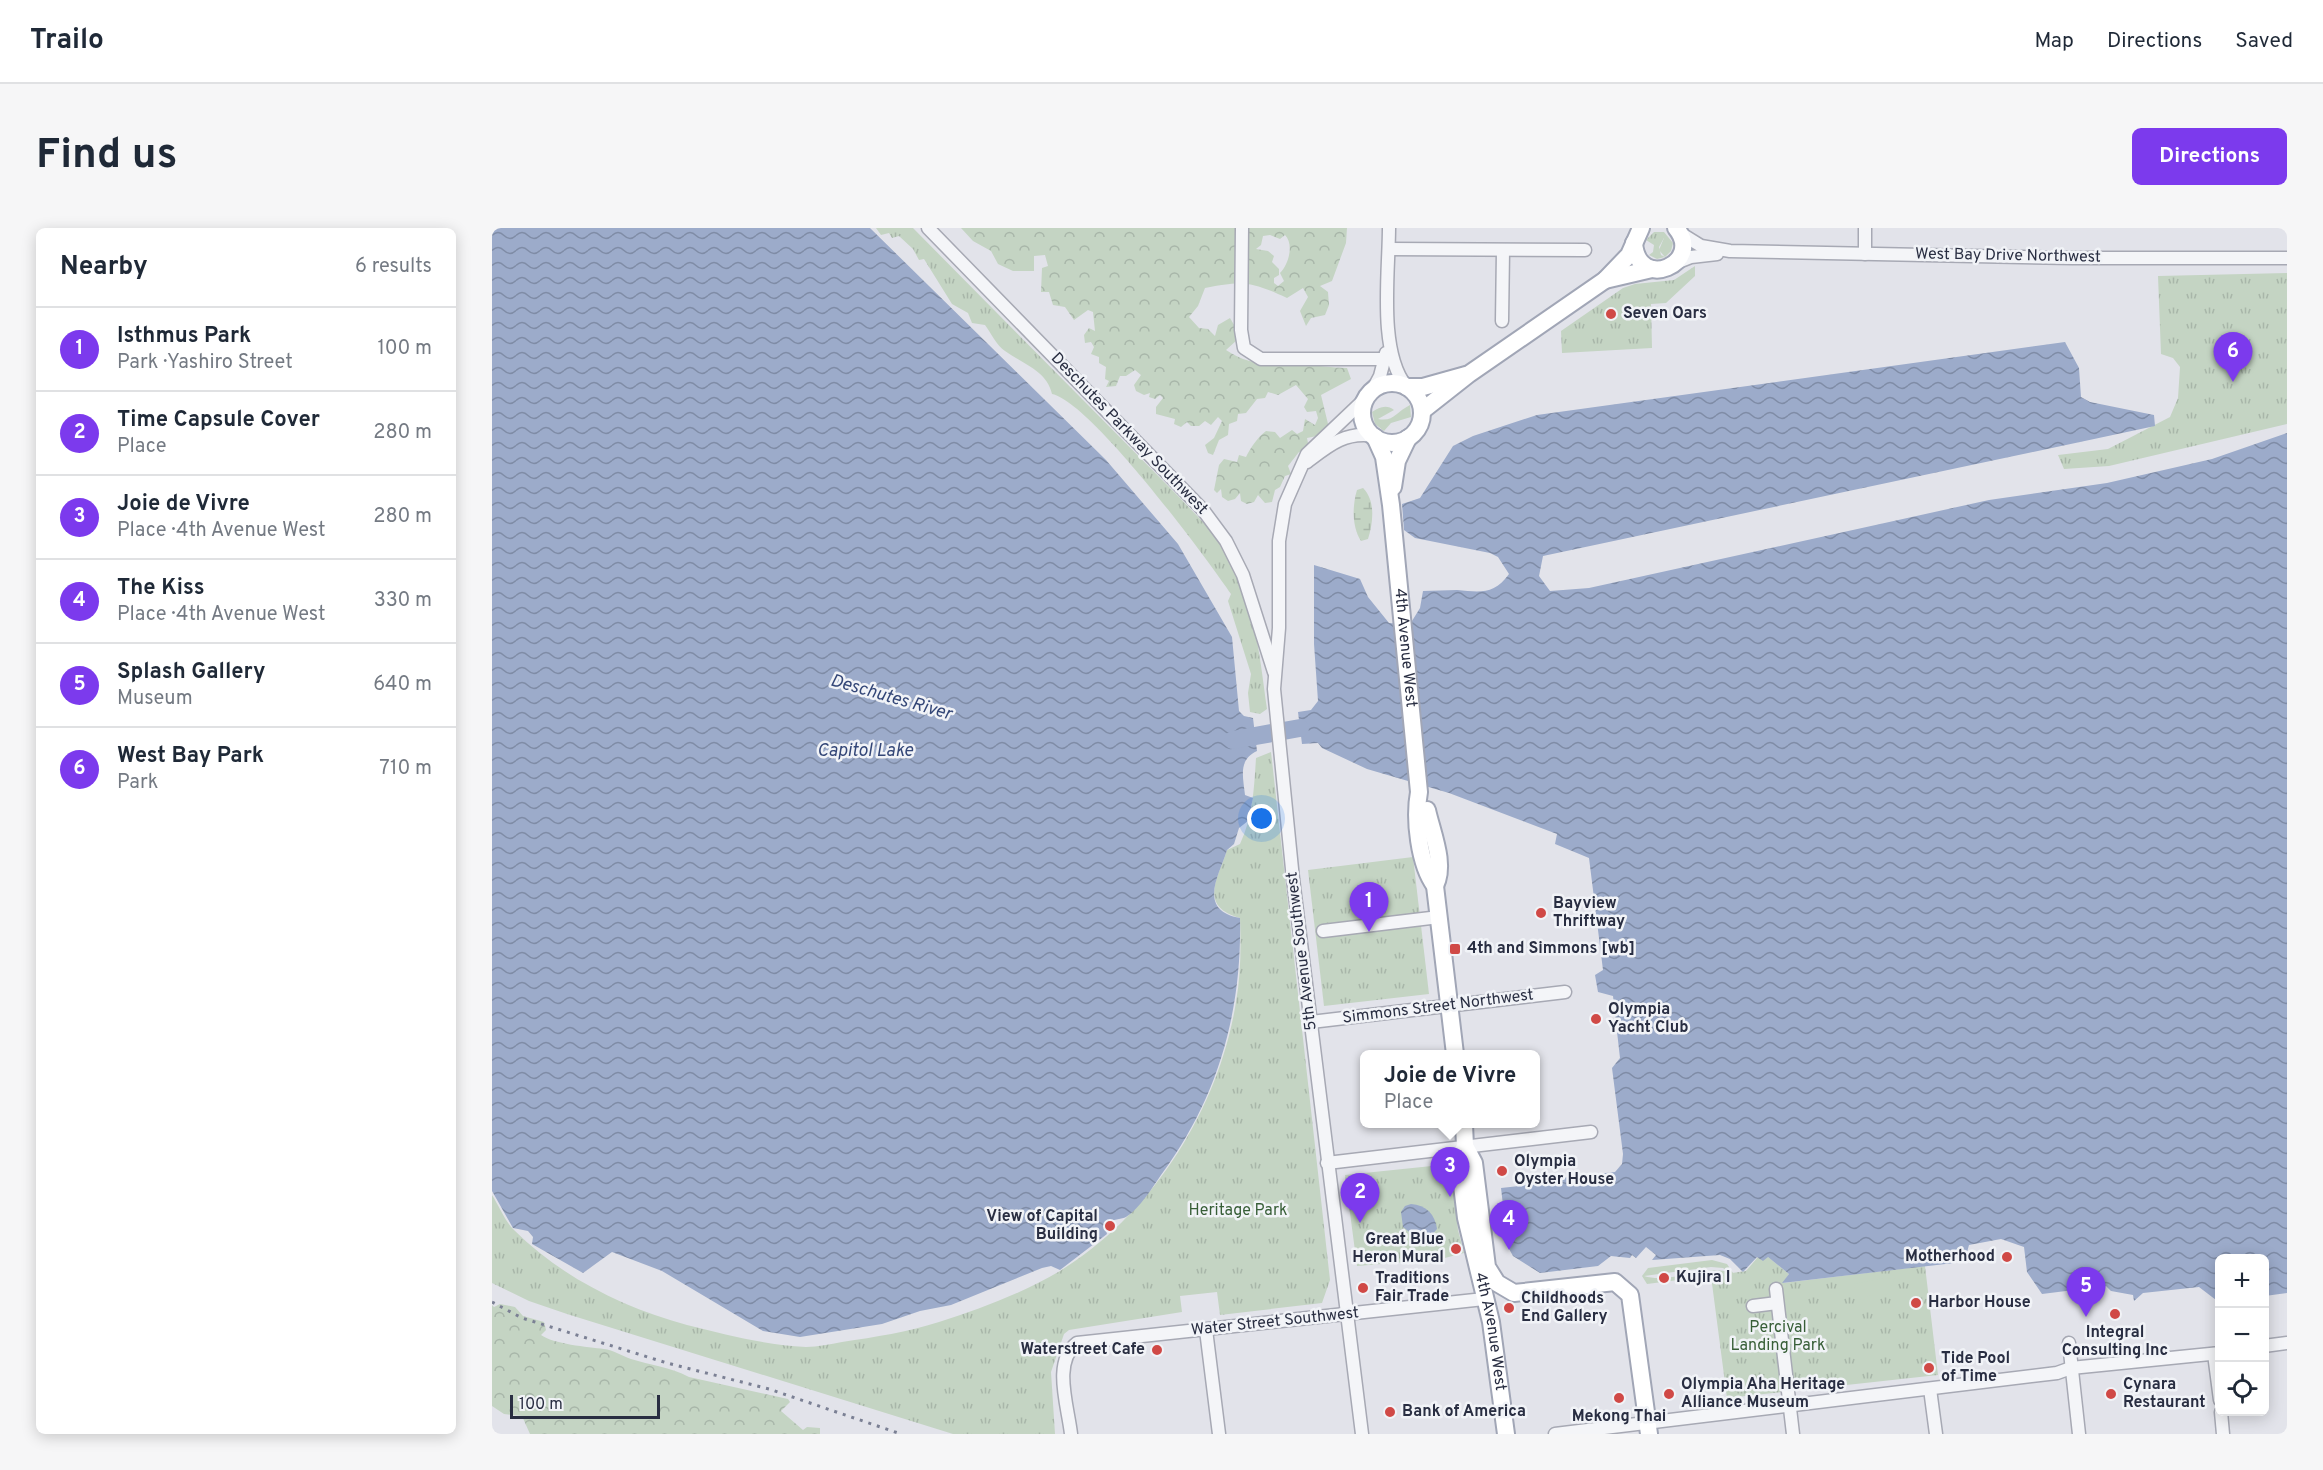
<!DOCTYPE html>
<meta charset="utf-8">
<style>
body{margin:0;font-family:Overpass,sans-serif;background:#f6f6f7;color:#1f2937}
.controls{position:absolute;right:18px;bottom:18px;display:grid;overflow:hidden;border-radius:9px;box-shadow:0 3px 15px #0003}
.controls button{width:54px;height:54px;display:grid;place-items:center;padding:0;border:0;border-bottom:2px solid #e0e1e3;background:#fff;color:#1f2937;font:30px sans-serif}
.scale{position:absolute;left:18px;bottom:15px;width:150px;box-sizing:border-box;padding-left:6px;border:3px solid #292e42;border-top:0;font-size:16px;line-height:21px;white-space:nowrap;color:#292e42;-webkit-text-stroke:4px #f1f3f7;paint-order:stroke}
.you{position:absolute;left:770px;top:591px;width:21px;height:21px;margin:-15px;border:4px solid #fff;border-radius:50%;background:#1a73e8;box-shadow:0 0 0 9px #1a73e833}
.badge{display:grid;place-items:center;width:39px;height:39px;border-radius:50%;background:#7c3aed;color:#fff;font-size:20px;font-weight:700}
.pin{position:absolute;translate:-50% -50px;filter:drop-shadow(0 2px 3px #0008)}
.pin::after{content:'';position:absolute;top:32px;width:21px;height:18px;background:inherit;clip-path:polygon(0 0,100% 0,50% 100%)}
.popup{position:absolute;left:868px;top:822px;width:180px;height:78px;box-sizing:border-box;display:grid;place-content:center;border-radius:9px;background:#fff;filter:drop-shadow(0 2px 4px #0005);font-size:20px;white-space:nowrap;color:#747a83}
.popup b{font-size:22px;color:#1f2937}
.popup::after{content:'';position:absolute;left:50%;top:100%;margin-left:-12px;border:12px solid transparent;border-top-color:#fff}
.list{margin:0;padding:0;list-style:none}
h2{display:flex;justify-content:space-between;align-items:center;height:78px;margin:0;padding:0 24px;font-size:26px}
h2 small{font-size:20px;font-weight:400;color:#747a83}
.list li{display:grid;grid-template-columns:39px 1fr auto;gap:18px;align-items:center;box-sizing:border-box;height:84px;padding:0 24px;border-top:2px solid #e0e1e3}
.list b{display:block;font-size:22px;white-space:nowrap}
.list p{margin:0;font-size:20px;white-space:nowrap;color:#747a83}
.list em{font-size:20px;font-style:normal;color:#747a83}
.icon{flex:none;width:33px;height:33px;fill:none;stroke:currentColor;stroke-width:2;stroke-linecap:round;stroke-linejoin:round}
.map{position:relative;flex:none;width:1795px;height:1206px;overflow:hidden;border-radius:9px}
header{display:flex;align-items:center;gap:36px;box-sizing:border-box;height:84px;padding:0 30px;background:#fff;border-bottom:2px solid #e0e1e3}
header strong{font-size:28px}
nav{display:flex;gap:33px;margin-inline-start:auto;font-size:21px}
.intro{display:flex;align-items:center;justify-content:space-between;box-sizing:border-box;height:144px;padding:0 36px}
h1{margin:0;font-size:42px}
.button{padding:15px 27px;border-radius:9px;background:#7c3aed;color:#fff;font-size:21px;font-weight:700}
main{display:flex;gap:36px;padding:0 36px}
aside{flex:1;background:#fff;border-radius:9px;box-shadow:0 3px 15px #0003}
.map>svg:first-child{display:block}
.grass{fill:url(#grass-tufts)}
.forest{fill:url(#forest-crowns);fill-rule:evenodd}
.wetland{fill:url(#wetland-marsh)}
.garden{fill:#c4d4c3;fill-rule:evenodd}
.water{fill:url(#water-waves)}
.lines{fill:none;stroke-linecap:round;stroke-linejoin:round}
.river{stroke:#9cabca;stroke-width:18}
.minor-casing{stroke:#a7a9b4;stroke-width:15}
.major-casing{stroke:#a1a6b6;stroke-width:20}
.minor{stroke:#f4f5f8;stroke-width:12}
.major{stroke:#fff;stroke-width:16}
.rail{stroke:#7b8094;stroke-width:3;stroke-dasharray:3 6;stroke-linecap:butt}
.poi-dot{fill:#d04946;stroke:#f1f3f7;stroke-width:2}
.labels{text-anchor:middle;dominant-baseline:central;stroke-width:5;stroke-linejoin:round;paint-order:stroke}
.street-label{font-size:16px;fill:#292e42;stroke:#f1f3f7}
.poi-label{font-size:16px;font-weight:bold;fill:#292e42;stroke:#f1f3f7;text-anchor:start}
.park-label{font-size:16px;fill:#375e37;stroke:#f1f3f7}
.water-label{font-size:18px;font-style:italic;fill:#334677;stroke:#f1f3f7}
</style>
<header>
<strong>Trailo</strong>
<nav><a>Map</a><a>Directions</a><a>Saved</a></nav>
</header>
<div class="intro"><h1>Find us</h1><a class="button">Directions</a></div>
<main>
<aside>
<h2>Nearby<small>6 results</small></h2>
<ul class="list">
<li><span class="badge">1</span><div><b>Isthmus Park</b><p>Park · Yashiro Street</p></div><em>100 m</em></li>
<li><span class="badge">2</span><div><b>Time Capsule Cover</b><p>Place</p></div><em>280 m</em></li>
<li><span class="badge">3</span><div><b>Joie de Vivre</b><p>Place · 4th Avenue West</p></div><em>280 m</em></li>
<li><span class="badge">4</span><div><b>The Kiss</b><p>Place · 4th Avenue West</p></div><em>330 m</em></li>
<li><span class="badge">5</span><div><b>Splash Gallery</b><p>Museum</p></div><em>640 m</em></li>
<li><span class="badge">6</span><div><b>West Bay Park</b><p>Park</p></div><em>710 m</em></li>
</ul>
</aside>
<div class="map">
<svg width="1795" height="1206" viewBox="0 0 1795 1206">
<defs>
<pattern id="grass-tufts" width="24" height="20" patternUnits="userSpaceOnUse" patternTransform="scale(1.5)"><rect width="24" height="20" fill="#c4d4c3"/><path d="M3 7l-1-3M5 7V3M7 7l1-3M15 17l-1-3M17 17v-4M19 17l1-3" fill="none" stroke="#a8b6a9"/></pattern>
<pattern id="forest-crowns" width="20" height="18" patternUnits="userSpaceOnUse" patternTransform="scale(1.5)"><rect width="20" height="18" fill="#c4d4c3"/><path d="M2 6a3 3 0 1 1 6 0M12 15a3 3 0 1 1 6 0" fill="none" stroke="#a8b6a9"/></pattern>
<pattern id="wetland-marsh" width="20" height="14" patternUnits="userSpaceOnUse" patternTransform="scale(1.5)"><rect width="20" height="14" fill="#c4d4c3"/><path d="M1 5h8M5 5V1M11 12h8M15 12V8" fill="none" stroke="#a8b6a9"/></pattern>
<pattern id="water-waves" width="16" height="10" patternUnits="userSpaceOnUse" patternTransform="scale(1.5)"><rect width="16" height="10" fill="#9cabca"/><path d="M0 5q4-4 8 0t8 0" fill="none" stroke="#7f8ca6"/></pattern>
</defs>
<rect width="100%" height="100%" fill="#e2e3ea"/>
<g class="grass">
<path d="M 384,0 L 421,0 L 688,270 C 701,284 715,297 726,312 C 762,360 767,424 775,481 L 768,486 L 758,484 L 756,465 L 759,446 L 736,373 L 739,366 C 713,328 599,174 560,166 C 555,143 531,136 513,123 C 505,118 499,105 493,97 L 480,95 L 476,85 L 460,76 L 432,31 L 427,32 L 421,21 L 407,8 L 400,10 L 397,5 L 389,7 Z"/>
<path d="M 1162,4 L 1172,4 L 1172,10 L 1167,19 L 1169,27 L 1173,29 L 1165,31 L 1157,27 L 1161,24 L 1162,17 L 1154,12 Z"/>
<path d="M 1203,38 L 1203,48 L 1174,75 L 1159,76 L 1160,120 L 1070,125 L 1069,103 L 1131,60 L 1143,56 L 1182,52 Z"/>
<path d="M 1795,45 L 1795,196 L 1617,238 L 1572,241 L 1566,227 L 1616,221 L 1678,189 L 1686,170 L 1688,139 L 1681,130 L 1669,126 L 1666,48 Z"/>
<path d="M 779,524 L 838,1052 L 830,1075 L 728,1087 L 725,1064 L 688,1068 L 690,1084 L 577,1102 L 572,1106 L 559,1144 L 563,1206 L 461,1206 L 75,1086 L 37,1073 L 0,1055 L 0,967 C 7,978 13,993 22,1002 C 69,1049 132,1080 195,1097 C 235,1107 273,1117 314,1119 C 326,1119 338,1116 350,1114 C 384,1109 415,1104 447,1094 C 488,1081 531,1065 568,1043 C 661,986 727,880 744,774 C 749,746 749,718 748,690 C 704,678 728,647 735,622 L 748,616 C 761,588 762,561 764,530 Z"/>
<path d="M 921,629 L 937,766 L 832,778 L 816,642 Z"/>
<path d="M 959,936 L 966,1002 L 972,1025 L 949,1031 L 865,1038 L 853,947 Z"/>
<path d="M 1275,1028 L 1297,1046 L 1291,1055 L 1433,1038 L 1446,1147 L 1235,1170 L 1219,1048 L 1254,1043 L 1266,1029 Z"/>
</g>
<g class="forest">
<path d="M 469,0 L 855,0 L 854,15 L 840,53 L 828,58 L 836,64 L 837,77 L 833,87 L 819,90 L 814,98 L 808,83 L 816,69 L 811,60 L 795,70 C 760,54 752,52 713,60 L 706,78 L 697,89 L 707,100 L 716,101 L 723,108 L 726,97 L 738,90 L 745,102 L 745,112 L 734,122 C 759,139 783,137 812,137 C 826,137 840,140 855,140 L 859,151 L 829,167 L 837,200 L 830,207 L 815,210 L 817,220 L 814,224 L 807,224 L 796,238 L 799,246 L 793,248 L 788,259 L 783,262 L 780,274 L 773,275 L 766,267 L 762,274 L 755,276 L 749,273 L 748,265 L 743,271 L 736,273 L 730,269 L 729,261 L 725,265 L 722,262 L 727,237 L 732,231 L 745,234 L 747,227 L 754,229 C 759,219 765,210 774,203 L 783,204 L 788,210 L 800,202 L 805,206 L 811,203 L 813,191 L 823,197 L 826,190 L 824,183 L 815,184 L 812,179 L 816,171 L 804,157 L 786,167 L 776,164 L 773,170 L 765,171 L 754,185 L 746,186 L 745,193 L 737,196 L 736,207 L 727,212 L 721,227 L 716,225 L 713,217 L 722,210 L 730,193 L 726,189 L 719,197 L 713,193 L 707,198 L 699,198 L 695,194 L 689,199 L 682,196 L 683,191 L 664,186 L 664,179 L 671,170 L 668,167 L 663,171 L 657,169 L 658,165 L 652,167 L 644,163 L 642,157 L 649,147 L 643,142 L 634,148 L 628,148 L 624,158 L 614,159 L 617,153 L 613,151 L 614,139 L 607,135 L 607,129 L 599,126 L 602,119 L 599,114 L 593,115 L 592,107 L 597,100 L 603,103 L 601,84 L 596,82 L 582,92 L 573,79 L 561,77 L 557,64 L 549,64 L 550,40 L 556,38 L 553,27 L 542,28 L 542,43 L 521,43 L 506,36 L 499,23 L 481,13 ZM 778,7 L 788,11 L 793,7 C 802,16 797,36 788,45 L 792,53 L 786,58 L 782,55 L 782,50 L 787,47 L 787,41 L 780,34 L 782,28 L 776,23 L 764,21 L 769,17 L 771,8 Z"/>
<path d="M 8,1076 L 23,1079 L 31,1088 L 52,1094 L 54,1102 L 49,1107 C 61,1116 96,1119 112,1121 C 121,1122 130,1128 139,1131 C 158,1137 178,1139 197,1149 L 296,1171 L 298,1174 L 289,1183 L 311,1202 L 315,1199 L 328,1200 L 328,1206 L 38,1206 L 30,1188 L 12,1186 L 0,1178 L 0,1077 L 2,1079 Z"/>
</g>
<path class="wetland" d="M 871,260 C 884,273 881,295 876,311 L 869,313 C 860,299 860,279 865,262 Z"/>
<g class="garden">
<path d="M 1172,4 L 1181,15 L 1179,23 L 1173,29 L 1167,22 L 1172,10 Z"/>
<path d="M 918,177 L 919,189 L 899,195 L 892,203 L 883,196 L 880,184 C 887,179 895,176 902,182 L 886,191 C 902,194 904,184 918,177 Z"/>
<path d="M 1220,1032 L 1235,1036 L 1241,1045 L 1155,1056 L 1150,1048 L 1156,1040 ZM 1219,1039 L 1231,1040 L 1237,1044 C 1210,1037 1178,1056 1152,1048 Z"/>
<path d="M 1391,1050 L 1403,1051 L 1395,1066 L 1376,1068 L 1370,1075 L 1361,1056 Z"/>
</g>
<g class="water">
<path d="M 0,0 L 378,0 L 614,232 L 686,316 L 740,409 L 747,483 L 752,488 L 761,490 L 765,523 C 746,532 751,548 753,567 L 761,570 L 756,593 L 747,600 L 742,616 L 735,622 C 729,644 703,682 748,690 C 750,784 726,870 669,947 C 660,960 648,980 634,989 C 630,991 622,991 617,994 L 613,999 L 615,1006 L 568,1042 L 559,1038 L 550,1040 L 459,1077 L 428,1083 L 390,1096 L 308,1109 L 271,1103 L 170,1043 L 120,1024 L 91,1045 L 40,1016 L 41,1009 L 36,1003 L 21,1000 L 0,963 Z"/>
<path d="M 1573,114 L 1587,140 L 1589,169 L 1598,174 L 1662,187 L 1663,198 L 1051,328 L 1047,348 L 1058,363 L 1097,360 L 1497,272 L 1615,255 L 1720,231 L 1795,205 L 1795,1065 L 1773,1068 L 1772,1030 L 1728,1030 L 1727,1071 L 1724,1072 L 1707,1059 L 1651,1065 L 1642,1073 L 1641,1067 L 1619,1063 L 1614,1058 L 1550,1066 L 1535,1044 L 1532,1019 L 1509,1011 L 1477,1017 L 1474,1028 L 1462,1035 L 1290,1055 L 1297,1046 L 1276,1029 L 1271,1033 L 1265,1029 L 1251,1044 L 1238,1031 L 1228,1027 L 1160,1032 L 1164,1027 L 1154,1019 L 1144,1030 L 1140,1027 L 1138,1030 L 1119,1028 L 1106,1038 L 1048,1045 L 1021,1028 L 1016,1019 L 1015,1007 L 1022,996 L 1012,986 L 1009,960 L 1044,956 L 1049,952 L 1123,944 L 1130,936 L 1131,926 L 1120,840 L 1128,830 L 1121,768 L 1106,764 L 1103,747 L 1111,742 L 1097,630 L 1063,616 L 1065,606 L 957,565 L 875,541 L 830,520 L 826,515 L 810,516 L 806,484 L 819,482 L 826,473 L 822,416 L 822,337 L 868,351 L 876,369 L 897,395 L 909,396 L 920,393 L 928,380 L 931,363 C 942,363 954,362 965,362 C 988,364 1002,367 1017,346 L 1006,329 L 998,325 L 923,310 L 912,302 L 910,276 L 928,270 L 961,218 L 981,208 L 1045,187 Z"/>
<path d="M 919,976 C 934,977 943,986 945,1001 L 938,1009 L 925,1010 L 911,999 L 909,984 L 913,978 Z"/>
</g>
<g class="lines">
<path class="river" d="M 741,512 L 808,500"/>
<g class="minor-casing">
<g id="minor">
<path d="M 436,0 L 711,282 L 734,313 L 751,347 L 782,444"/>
<path d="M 750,0 L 749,102 L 752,120 L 769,131 L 892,131"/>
<path d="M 897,0 C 897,44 886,123 914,158"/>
<path d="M 1188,5 L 1209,18 L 1238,23 L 1581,30 L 1795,30"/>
<path d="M 897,21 L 1093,22"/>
<path d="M 1373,26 L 1373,0"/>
<path d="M 1184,35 L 1199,29 L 1225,26"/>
<path d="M 1010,93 L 1011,23"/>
<path d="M 880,163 L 888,148 L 894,125"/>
<path d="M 815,234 C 836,218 853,203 882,208"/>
<path d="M 831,703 L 947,689"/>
<path d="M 819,794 L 1073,764"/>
<path d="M 835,935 L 1099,904"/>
<path d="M 1284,1061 L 1301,1206"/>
<path d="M 1261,1078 L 1285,1075"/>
<path d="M 714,1102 L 727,1206"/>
<path d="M 1577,1115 L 1587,1206"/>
<path d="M 1772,1118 L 1795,1115"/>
<path d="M 1722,1126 L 1728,1172"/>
<path d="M 1438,1161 L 1444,1206"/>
<path d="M 1729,1184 L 1731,1206"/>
<path d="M 579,1206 C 576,1178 560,1134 585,1115 L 992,1071"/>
<path d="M 870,1206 L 801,651 L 782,461 L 787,400 L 787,313 L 793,276 L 815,226 L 874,170"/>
<path d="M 1063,1206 L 1565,1145 L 1579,1140 L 1728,1125"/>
</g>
</g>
<g class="major-casing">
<g id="major">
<path d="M 1142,15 C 1146,65 1213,35 1184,0"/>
<path d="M 1113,52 L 1160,41"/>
<circle cx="900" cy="185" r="30"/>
<path d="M 915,159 L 931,159 L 974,147"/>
<path d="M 930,183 L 977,146 L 1113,52 L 1137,27 L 1149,0"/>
<path id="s1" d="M 883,209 L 892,229 L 899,277 L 927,564 C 922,591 927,636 943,658 L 963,826"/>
<path d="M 901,259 L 905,233 L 916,210"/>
<path d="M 935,582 C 940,605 954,636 943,658"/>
<path id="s2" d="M 972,896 L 973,918 L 967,933 L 974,990 L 999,1094 L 1014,1206"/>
<path d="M 973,918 L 982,935 L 995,1039 L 1005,1055 L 1022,1065 L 1123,1054 L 1138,1067 L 1157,1206"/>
</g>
</g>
<use href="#minor" class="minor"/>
<use href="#major" class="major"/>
<path class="rail" d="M 0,1074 L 30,1090 L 175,1135 L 277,1161 L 409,1206"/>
</g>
<g class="poi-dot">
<circle cx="1119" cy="86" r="6"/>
<circle cx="1049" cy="685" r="6"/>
<rect x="957" y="715" width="12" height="12" rx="3"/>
<circle cx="1104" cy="791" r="6"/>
<circle cx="1010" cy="943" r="6"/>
<circle cx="618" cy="998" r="6"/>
<circle cx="964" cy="1021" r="6"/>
<circle cx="1515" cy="1029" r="6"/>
<circle cx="1172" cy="1050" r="6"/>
<circle cx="871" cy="1060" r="6"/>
<circle cx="1424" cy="1075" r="6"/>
<circle cx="1017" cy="1080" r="6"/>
<circle cx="1623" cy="1086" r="6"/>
<circle cx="665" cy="1122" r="6"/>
<circle cx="1437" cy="1140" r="6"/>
<circle cx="1177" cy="1166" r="6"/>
<circle cx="1619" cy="1166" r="6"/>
<circle cx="1127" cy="1170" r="6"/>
<circle cx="898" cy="1184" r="6"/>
</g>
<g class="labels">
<g class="street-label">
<text transform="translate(1516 28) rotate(1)">West Bay Drive Northwest</text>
<text transform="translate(637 206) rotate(46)">Deschutes Parkway Southwest</text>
<text stroke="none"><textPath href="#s1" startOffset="214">4th Avenue West</textPath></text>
<text transform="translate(810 723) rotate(-97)">5th Avenue Southwest</text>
<text transform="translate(946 779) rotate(-7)">Simmons Street Northwest</text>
<text transform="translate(783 1094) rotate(-6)">Water Street Southwest</text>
<text stroke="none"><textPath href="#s2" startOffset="212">4th Avenue West</textPath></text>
</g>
<g class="poi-label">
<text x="1131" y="86">Seven Oars</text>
<text x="1061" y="676">Bayview<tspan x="1061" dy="18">Thriftway</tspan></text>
<text x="975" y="721">4th and Simmons [wb]</text>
<text x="1116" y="782">Olympia<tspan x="1116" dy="18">Yacht Club</tspan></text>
<text x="1022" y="934">Olympia<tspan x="1022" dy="18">Oyster House</tspan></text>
<text x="606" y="989" text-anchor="end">View of Capital<tspan x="606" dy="18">Building</tspan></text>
<text x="952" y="1012" text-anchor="end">Great Blue<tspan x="952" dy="18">Heron Mural</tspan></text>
<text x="1503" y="1029" text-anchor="end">Motherhood</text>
<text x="1184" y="1050">Kujira I</text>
<text x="883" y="1051">Traditions<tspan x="883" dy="18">Fair Trade</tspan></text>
<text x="1029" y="1071">Childhoods<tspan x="1029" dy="18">End Gallery</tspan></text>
<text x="1436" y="1075">Harbor House</text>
<text x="1623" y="1105" text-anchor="middle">Integral<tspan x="1623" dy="18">Consulting Inc</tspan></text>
<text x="653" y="1122" text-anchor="end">Waterstreet Cafe</text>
<text x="1449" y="1131">Tide Pool<tspan x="1449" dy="18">of Time</tspan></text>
<text x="1189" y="1157">Olympia Aha Heritage<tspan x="1189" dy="18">Alliance Museum</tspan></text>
<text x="1631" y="1157">Cynara<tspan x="1631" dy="18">Restaurant</tspan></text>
<text x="910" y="1184">Bank of America</text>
<text x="1127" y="1189" text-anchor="middle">Mekong Thai</text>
</g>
<g class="park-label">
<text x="746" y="983">Heritage Park</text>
<text x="1286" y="1100">Percival<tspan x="1286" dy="18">Landing Park</tspan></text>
</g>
<g class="water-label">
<text transform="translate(399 470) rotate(16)">Deschutes River</text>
<text x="373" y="523">Capitol Lake</text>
</g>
</g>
</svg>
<div class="controls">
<button>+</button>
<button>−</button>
<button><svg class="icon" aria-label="locate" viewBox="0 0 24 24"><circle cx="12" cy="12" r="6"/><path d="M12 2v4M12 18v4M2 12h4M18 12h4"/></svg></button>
</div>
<div class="scale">100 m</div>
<div class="you"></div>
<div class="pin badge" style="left:877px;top:704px">1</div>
<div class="pin badge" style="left:868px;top:995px">2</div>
<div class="pin badge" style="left:958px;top:969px">3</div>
<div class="popup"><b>Joie de Vivre</b>Place</div>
<div class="pin badge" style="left:1017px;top:1022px">4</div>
<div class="pin badge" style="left:1594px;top:1089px">5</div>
<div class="pin badge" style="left:1741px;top:154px">6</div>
</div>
</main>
